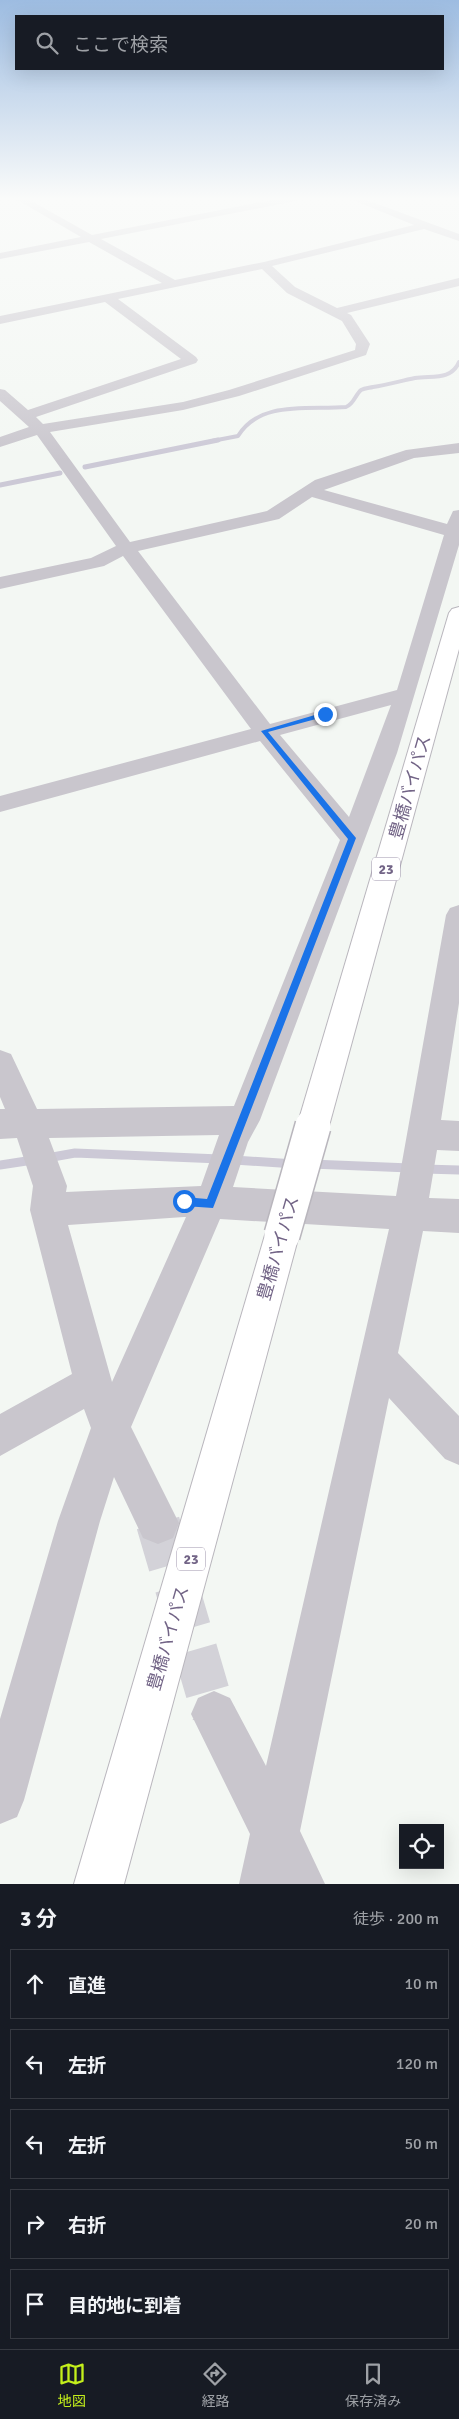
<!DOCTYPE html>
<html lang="ja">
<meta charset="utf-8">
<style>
body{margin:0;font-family:Signika,"Noto Sans JP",sans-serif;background:#20242c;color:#f1f3f6}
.controls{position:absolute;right:15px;bottom:15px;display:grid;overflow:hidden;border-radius:0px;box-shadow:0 5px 20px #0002}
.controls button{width:45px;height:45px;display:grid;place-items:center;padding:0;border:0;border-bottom:1px solid #363941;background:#171b24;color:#f1f3f6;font:25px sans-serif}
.stop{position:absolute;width:15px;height:15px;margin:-11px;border:4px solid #1a73e8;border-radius:50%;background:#fff}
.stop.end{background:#1a73e8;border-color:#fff;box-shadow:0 1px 5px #0008}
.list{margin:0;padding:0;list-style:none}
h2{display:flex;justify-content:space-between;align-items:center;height:65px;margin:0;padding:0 20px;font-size:21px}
h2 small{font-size:16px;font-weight:400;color:#9ea1a6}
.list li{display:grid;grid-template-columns:32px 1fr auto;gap:15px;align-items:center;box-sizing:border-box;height:70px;margin:0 10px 10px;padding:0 10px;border:1px solid #363941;border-radius:0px}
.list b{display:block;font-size:19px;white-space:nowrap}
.list em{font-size:16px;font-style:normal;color:#9ea1a6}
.icon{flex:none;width:28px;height:28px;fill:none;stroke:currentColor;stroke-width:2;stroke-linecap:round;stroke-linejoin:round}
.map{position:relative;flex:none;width:459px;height:1884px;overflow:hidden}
.search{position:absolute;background:#171b24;box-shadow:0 5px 20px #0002;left:15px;right:15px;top:15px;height:55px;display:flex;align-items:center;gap:12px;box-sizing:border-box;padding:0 18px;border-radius:0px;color:#9ea1a6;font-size:19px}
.sheet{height:465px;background:#171b24}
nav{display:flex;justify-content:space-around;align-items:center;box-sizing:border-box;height:70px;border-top:1px solid #363941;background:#171b24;font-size:14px;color:#9ea1a6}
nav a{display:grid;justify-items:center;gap:2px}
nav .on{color:#c4ef1b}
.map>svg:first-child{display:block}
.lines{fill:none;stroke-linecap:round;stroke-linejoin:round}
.stream-far2{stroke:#ccc9d6;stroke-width:4}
.stream-far1{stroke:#ccc9d6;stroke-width:5}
.stream{stroke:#ccc9d6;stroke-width:9}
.minor-tunnel{stroke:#d3d2d8;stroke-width:44;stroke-dasharray:44 22;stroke-linecap:butt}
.highway-casing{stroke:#b9b6bd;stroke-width:2}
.minor{fill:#c9c6cd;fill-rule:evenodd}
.highway{fill:#fff;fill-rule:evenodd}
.highway-bridge-casing{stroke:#b9b6bd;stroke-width:38;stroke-linecap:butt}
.highway-bridge{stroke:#fff;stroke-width:35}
.route{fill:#1a73e8}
.labels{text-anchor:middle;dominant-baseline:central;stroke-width:5;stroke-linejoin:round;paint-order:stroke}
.shield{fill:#fff;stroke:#9c92aa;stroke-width:1}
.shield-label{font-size:14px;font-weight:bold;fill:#726486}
.near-street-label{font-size:18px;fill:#726486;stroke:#fff}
</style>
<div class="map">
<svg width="459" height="1884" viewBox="0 0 459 1884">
<rect width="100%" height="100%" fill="#f3f7f3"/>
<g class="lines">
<path class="stream-far2" d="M 212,441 L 238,436 C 260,400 309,410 346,407 C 354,404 355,395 361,390 C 365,388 369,388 373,387 C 387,385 400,381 415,378 C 431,375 451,381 459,362"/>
<g class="stream-far1">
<path d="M 85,467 L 218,440"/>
<path d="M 0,485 L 60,473"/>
</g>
<g class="stream">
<path d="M 47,1158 L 75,1153 L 220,1159"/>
<path d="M 234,1160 L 295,1164"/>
<path d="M 311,1164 L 410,1168"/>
<path d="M 0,1165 L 33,1160"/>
<path d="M 424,1169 L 459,1170"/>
</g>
<path class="minor-tunnel" d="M 158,1523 L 214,1714"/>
<g class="highway-casing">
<g id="highway">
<path d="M 459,607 L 459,649 L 329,1126 L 324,1136 L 313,1141 L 302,1136 L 297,1126 L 449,613 L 452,609 Z"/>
<path d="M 282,1218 L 294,1223 L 299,1235 L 124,1884 L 74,1884 L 265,1235 L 270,1223 Z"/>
</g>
</g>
<path class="minor" d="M 14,198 L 26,198 L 92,235 L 282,198 L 301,198 L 296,201 L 101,239 L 175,280 L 264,262 L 414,225 L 348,198 L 361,198 L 459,234 L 459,241 L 424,229 L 272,266 L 295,287 L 337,308 L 459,278 L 459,286 L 347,313 L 351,315 L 370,344 L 366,355 L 239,396 L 183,410 L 50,432 L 130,542 L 267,511 L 315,480 L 406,450 L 459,443 L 459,453 L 414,458 L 324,490 L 447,524 L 453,511 L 459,510 L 459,545 L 397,753 L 260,1120 L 248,1142 L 233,1187 L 396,1196 L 446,915 L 450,908 L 459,905 L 459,1003 L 441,1120 L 459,1121 L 459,1151 L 437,1150 L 429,1198 L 459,1199 L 459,1233 L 423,1231 L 398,1353 L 459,1416 L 459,1465 L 445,1459 L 389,1398 L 300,1831 L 325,1884 L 239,1884 L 250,1834 L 191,1714 L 198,1698 L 214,1691 L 230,1698 L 266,1766 L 389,1229 L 220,1219 L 131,1427 L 179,1523 L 173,1538 L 158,1544 L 143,1538 L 114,1477 L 100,1521 L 24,1800 L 17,1817 L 0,1824 L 0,1719 L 58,1521 L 91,1428 L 84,1409 L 0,1456 L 0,1414 L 72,1374 L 30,1210 L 33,1186 L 17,1138 L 0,1139 L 0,1109 L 5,1109 L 0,1097 L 0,1050 L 11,1054 L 37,1109 L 234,1106 L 340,840 L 260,741 L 0,812 L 0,796 L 251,729 L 123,556 L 104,566 L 0,589 L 0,577 L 91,558 L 116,546 L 37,435 L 0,447 L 0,437 L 29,427 L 0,401 L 0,389 L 5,390 L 28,410 L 181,359 L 105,302 L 0,324 L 0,316 L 162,283 L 89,242 L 0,259 L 0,253 L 81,237 ZM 262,269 L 287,293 L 342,321 L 356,344 L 355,350 L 229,390 L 183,402 L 43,424 L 36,417 L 196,363 L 198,360 L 196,357 L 118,299 ZM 312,497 L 444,535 L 397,690 L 270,724 L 138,551 L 279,519 ZM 391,705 L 349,817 L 280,735 ZM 219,1135 L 201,1186 L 66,1192 L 67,1186 L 49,1138 ZM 184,1217 L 186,1217 L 112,1382 L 68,1225 Z"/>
<use href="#highway" class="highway"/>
<g class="highway-bridge-casing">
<path id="highway-bridge" d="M 282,1235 L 313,1126"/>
</g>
<use href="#highway-bridge" class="highway-bridge"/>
</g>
<linearGradient id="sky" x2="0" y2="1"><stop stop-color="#9dbce1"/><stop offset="0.43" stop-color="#fafbfa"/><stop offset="1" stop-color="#fafbfa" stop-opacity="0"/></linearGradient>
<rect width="459" height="462" fill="url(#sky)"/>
<path class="route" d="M 325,712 L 327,716 L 268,732 L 356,838 L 213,1208 L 184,1206 L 179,1201 L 184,1197 L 207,1199 L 348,839 L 261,731 Z"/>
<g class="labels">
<g class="shield">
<rect x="372" y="857.5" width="28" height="23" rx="4"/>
<rect x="177" y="1547.5" width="28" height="23" rx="4"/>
</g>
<g class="shield-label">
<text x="386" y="869">23</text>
<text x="191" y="1559">23</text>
</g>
<g class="near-street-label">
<text transform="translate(410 787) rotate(-74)">豊橋バイパス</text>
<text transform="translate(278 1248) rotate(-74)">豊橋バイパス</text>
<text transform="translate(168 1638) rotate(-74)">豊橋バイパス</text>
</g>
</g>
</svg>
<div class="controls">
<button><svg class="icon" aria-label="locate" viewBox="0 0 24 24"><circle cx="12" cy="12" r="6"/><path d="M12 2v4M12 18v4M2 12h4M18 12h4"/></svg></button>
</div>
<div class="stop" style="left:184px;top:1201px"></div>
<div class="stop end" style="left:325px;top:714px"></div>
<div class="search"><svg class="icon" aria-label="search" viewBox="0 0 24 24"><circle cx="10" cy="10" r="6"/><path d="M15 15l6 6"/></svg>ここで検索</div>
</div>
<section class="sheet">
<h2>3 分<small>徒歩 · 200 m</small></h2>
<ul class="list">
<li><svg class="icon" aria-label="ahead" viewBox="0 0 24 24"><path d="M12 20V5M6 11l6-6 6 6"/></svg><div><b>直進</b></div><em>10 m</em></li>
<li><svg class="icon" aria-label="left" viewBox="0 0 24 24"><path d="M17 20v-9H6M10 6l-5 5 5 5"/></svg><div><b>左折</b></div><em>120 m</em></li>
<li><svg class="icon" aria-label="left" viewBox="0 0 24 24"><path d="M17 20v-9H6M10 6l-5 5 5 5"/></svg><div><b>左折</b></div><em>50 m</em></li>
<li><svg class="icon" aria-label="right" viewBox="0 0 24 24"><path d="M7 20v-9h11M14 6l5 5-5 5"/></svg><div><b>右折</b></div><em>20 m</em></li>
<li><svg class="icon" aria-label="arrive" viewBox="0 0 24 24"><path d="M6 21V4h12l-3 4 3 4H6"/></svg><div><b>目的地に到着</b></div></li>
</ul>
</section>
<nav>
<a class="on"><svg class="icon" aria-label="map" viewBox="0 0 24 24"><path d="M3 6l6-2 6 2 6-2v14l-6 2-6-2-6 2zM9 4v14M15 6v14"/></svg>地図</a>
<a><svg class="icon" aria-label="directions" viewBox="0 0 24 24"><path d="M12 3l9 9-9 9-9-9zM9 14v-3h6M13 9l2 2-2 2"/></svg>経路</a>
<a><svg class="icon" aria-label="saved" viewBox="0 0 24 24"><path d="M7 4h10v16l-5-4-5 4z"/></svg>保存済み</a>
</nav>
